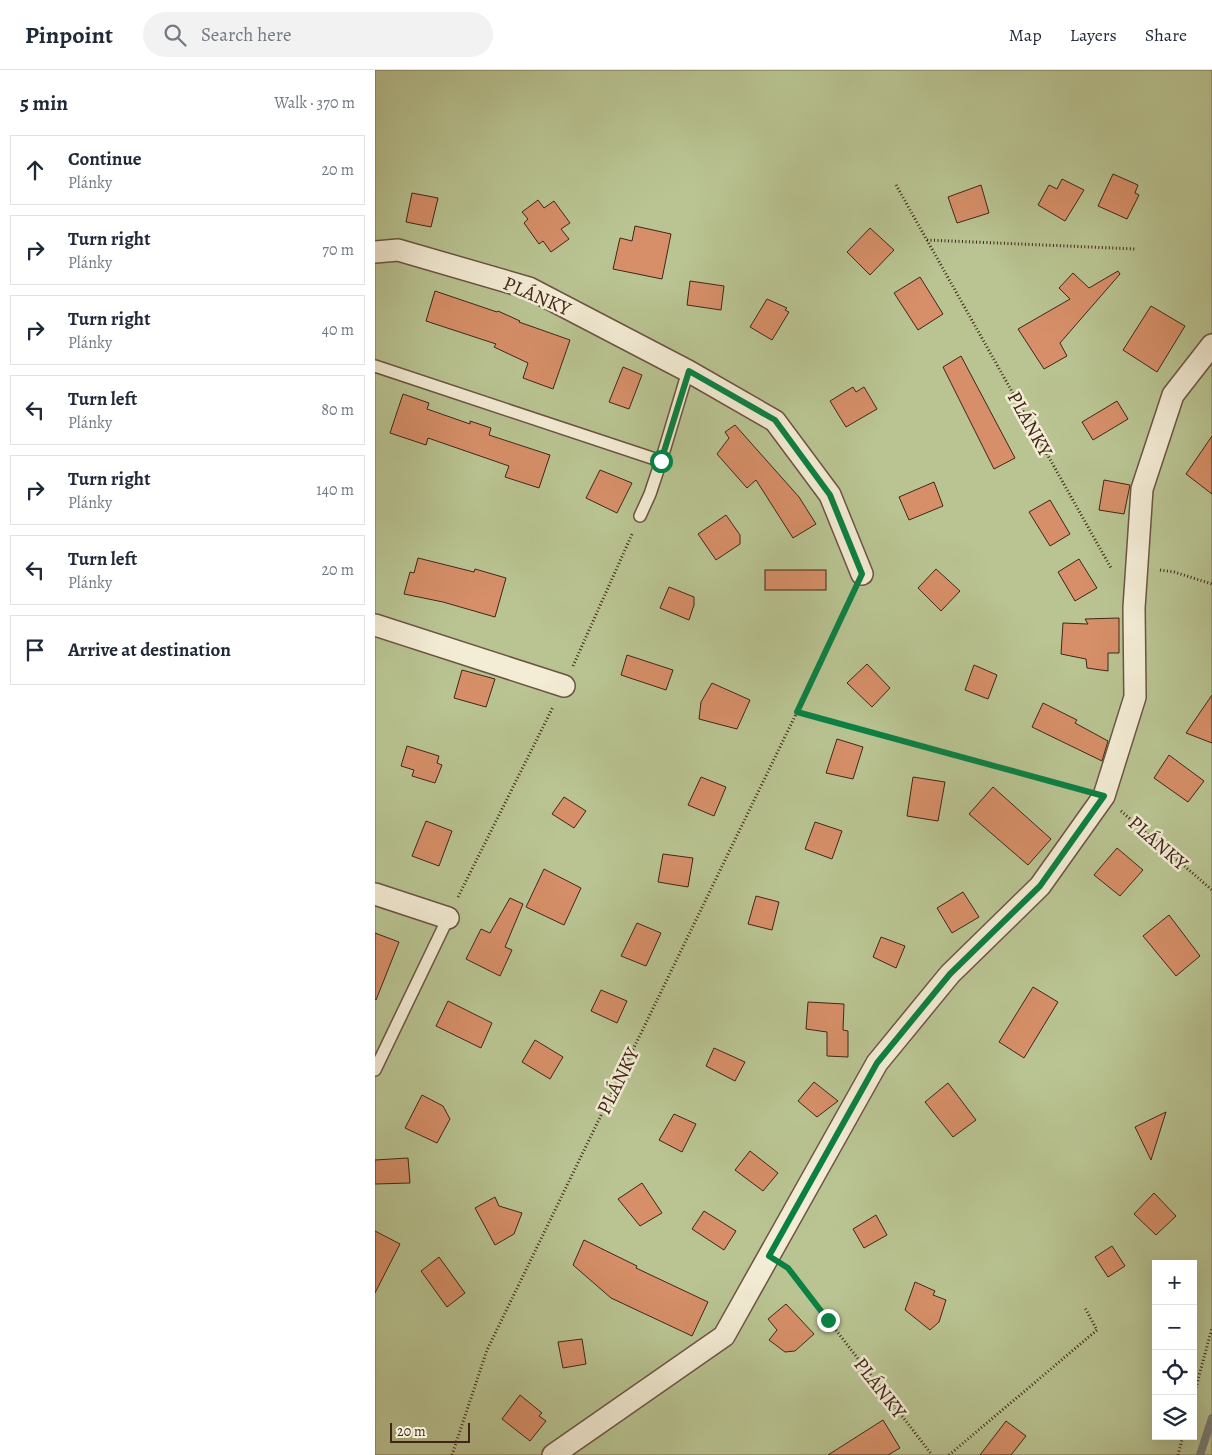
<!DOCTYPE html>
<meta charset="utf-8">
<style>
body{margin:0;font-family:Alegreya,serif;background:#f2f2f3;color:#1f2937}
.controls{position:absolute;right:15px;bottom:15px;display:grid;overflow:hidden;border-radius:0px;box-shadow:0 5px 20px #0002}
.controls button{width:45px;height:45px;display:grid;place-items:center;padding:0;border:0;border-bottom:1px solid #e0e1e3;background:#fff;color:#1f2937;font:25px sans-serif}
.scale{position:absolute;left:15px;bottom:12px;width:80px;box-sizing:border-box;padding-left:5px;border:2px solid #412519;border-top:0;font-size:14px;line-height:18px;white-space:nowrap;color:#412519;-webkit-text-stroke:4px #f4edd6;paint-order:stroke}
.stop{position:absolute;width:15px;height:15px;margin:-11px;border:4px solid #0b8043;border-radius:50%;background:#fff}
.stop.end{background:#0b8043;border-color:#fff;box-shadow:0 1px 5px #0008}
.list{margin:0;padding:0;list-style:none}
h2{display:flex;justify-content:space-between;align-items:center;height:65px;margin:0;padding:0 20px;font-size:21px}
h2 small{font-size:16px;font-weight:400;color:#747a83}
.list li{display:grid;grid-template-columns:32px 1fr auto;gap:15px;align-items:center;box-sizing:border-box;height:70px;margin:0 10px 10px;padding:0 10px;border:1px solid #e0e1e3;border-radius:0px}
.list b{display:block;font-size:19px;white-space:nowrap}
.list p{margin:0;font-size:16px;white-space:nowrap;color:#747a83}
.list em{font-size:16px;font-style:normal;color:#747a83}
.icon{flex:none;width:28px;height:28px;fill:none;stroke:currentColor;stroke-width:2;stroke-linecap:round;stroke-linejoin:round}
.map{position:relative;flex:none;width:837px;height:1385px;overflow:hidden}
header{display:flex;align-items:center;gap:30px;box-sizing:border-box;height:70px;padding:0 25px;background:#fff;border-bottom:1px solid #e0e1e3}
header strong{font-size:24px}
nav{display:flex;gap:28px;margin-inline-start:auto;font-size:18px}
.search{width:350px;height:45px;background:#f2f2f3;display:flex;align-items:center;gap:12px;box-sizing:border-box;padding:0 18px;border-radius:28px;color:#747a83;font-size:19px}
main{display:flex}
aside{flex:1;background:#fff}
.map>svg:first-child{display:block}
.green{fill:#b9c492;stroke:#7d7456;fill-rule:evenodd}
.lines{fill:none;stroke-linecap:round;stroke-linejoin:round}
.stream{stroke:#78807a;stroke-width:8}
.building{fill:#d68f68;stroke:#412519}
.service-casing{stroke:#6c5443;stroke-width:14}
.minor-casing{stroke:#6c5443;stroke-width:24}
.path{stroke:#412519;stroke-width:3;stroke-dasharray:1 2.5;stroke-linecap:butt}
.service{stroke:#f4edd6;stroke-width:11}
.minor{stroke:#f4edd6;stroke-width:21}
.route{stroke:#0b8043;stroke-width:6}
.labels{text-anchor:middle;dominant-baseline:central;stroke-width:5;stroke-linejoin:round;paint-order:stroke}
.street-label{font-size:20px;fill:#412519;stroke:#f4edd6}
</style>
<header>
<strong>Pinpoint</strong>
<div class="search"><svg class="icon" aria-label="search" viewBox="0 0 24 24"><circle cx="10" cy="10" r="6"/><path d="M15 15l6 6"/></svg>Search here</div>
<nav><a>Map</a><a>Layers</a><a>Share</a></nav>
</header>
<main>
<aside>
<h2>5 min<small>Walk · 370 m</small></h2>
<ul class="list">
<li><svg class="icon" aria-label="ahead" viewBox="0 0 24 24"><path d="M12 20V5M6 11l6-6 6 6"/></svg><div><b>Continue</b><p>Plánky</p></div><em>20 m</em></li>
<li><svg class="icon" aria-label="right" viewBox="0 0 24 24"><path d="M7 20v-9h11M14 6l5 5-5 5"/></svg><div><b>Turn right</b><p>Plánky</p></div><em>70 m</em></li>
<li><svg class="icon" aria-label="right" viewBox="0 0 24 24"><path d="M7 20v-9h11M14 6l5 5-5 5"/></svg><div><b>Turn right</b><p>Plánky</p></div><em>40 m</em></li>
<li><svg class="icon" aria-label="left" viewBox="0 0 24 24"><path d="M17 20v-9H6M10 6l-5 5 5 5"/></svg><div><b>Turn left</b><p>Plánky</p></div><em>80 m</em></li>
<li><svg class="icon" aria-label="right" viewBox="0 0 24 24"><path d="M7 20v-9h11M14 6l5 5-5 5"/></svg><div><b>Turn right</b><p>Plánky</p></div><em>140 m</em></li>
<li><svg class="icon" aria-label="left" viewBox="0 0 24 24"><path d="M17 20v-9H6M10 6l-5 5 5 5"/></svg><div><b>Turn left</b><p>Plánky</p></div><em>20 m</em></li>
<li><svg class="icon" aria-label="arrive" viewBox="0 0 24 24"><path d="M6 21V4h12l-3 4 3 4H6"/></svg><div><b>Arrive at destination</b></div></li>
</ul>
</aside>
<div class="map">
<svg width="837" height="1385" viewBox="0 0 837 1385">
<rect width="100%" height="100%" fill="#eee3c0"/>
<filter id="stains"><feTurbulence type="fractalNoise" baseFrequency=".004" numOctaves="4"/><feColorMatrix values="0 0 0 0 .2 0 0 0 0 .09 0 0 0 0 .02 0 0 0 .5 -.17"/></filter>
<radialGradient id="worn" r=".72"><stop offset=".6" stop-color="#630" stop-opacity="0"/><stop offset="1" stop-color="#630" stop-opacity=".3"/></radialGradient>
<path class="green" d="M 0,0 L 837,0 L 837,1385 L 0,1385 ZM 781,1194 L 818,1194 L 818,1366 L 781,1366 Z"/>
<g class="lines">
<path class="stream" d="M 825,1385 L 837,1348"/>
</g>
<g class="building">
<path d="M 738,104 L 763,115 L 760,123 L 764,125 L 752,149 L 723,136 Z"/>
<path d="M 687,109 L 709,120 L 690,151 L 663,135 L 674,115 L 682,119 Z"/>
<path d="M 606,115 L 614,143 L 582,153 L 573,127 Z"/>
<path d="M 37,123 L 63,128 L 56,157 L 31,152 Z"/>
<path d="M 163,130 L 169,138 L 179,131 L 195,153 L 186,159 L 194,169 L 176,182 L 168,171 L 164,174 L 149,153 L 153,149 L 147,142 Z"/>
<path d="M 260,156 L 296,164 L 287,209 L 238,199 L 245,168 L 257,171 Z"/>
<path d="M 495,158 L 519,180 L 495,205 L 472,182 Z"/>
<path d="M 743,201 L 745,204 L 685,273 L 692,286 L 669,299 L 643,259 L 695,229 L 684,218 L 698,203 L 714,218 Z"/>
<path d="M 545,207 L 568,244 L 543,260 L 519,223 Z"/>
<path d="M 315,211 L 349,216 L 346,240 L 312,235 Z"/>
<path d="M 60,221 L 122,242 L 123,241 L 145,251 L 144,252 L 195,270 L 178,319 L 148,308 L 153,293 L 119,277 L 121,274 L 51,251 Z"/>
<path d="M 392,229 L 412,238 L 410,240 L 414,242 L 397,270 L 375,257 Z"/>
<path d="M 776,236 L 810,256 L 782,302 L 748,280 Z"/>
<path d="M 586,286 L 640,388 L 619,399 L 568,297 Z"/>
<path d="M 248,297 L 267,305 L 254,339 L 234,332 Z"/>
<path d="M 478,317 L 481,322 L 489,317 L 502,339 L 471,357 L 455,331 Z"/>
<path d="M 28,324 L 54,333 L 52,339 L 95,354 L 95,351 L 116,358 L 114,365 L 175,385 L 164,418 L 130,407 L 134,396 L 53,368 L 51,375 L 15,363 Z"/>
<path d="M 742,331 L 753,349 L 718,370 L 707,352 Z"/>
<path d="M 360,355 L 424,427 L 441,454 L 418,468 L 381,410 L 372,418 L 342,384 L 354,368 L 350,362 Z"/>
<path d="M 837,366 L 837,424 L 811,404 Z"/>
<path d="M 225,400 L 257,413 L 242,443 L 211,428 Z"/>
<path d="M 729,410 L 755,415 L 749,444 L 724,440 Z"/>
<path d="M 559,412 L 568,436 L 534,450 L 524,427 Z"/>
<path d="M 675,430 L 695,464 L 675,476 L 654,442 Z"/>
<path d="M 351,445 L 365,465 L 365,474 L 341,490 L 323,464 Z"/>
<path d="M 43,488 L 99,502 L 100,499 L 131,508 L 120,547 L 68,532 L 29,524 L 35,502 L 39,503 Z"/>
<path d="M 704,489 L 722,518 L 700,531 L 683,502 Z"/>
<path d="M 561,499 L 585,521 L 566,541 L 543,518 Z"/>
<rect x="390" y="500" width="61" height="20"/>
<path d="M 294,517 L 319,527 L 319,535 L 314,550 L 285,538 Z"/>
<path d="M 744,548 L 744,583 L 733,583 L 733,601 L 712,598 L 711,589 L 686,584 L 688,553 L 713,554 L 710,549 Z"/>
<path d="M 252,585 L 298,600 L 291,620 L 246,605 Z"/>
<path d="M 492,594 L 515,618 L 497,637 L 472,613 Z"/>
<path d="M 599,595 L 622,605 L 613,629 L 590,620 Z"/>
<path d="M 87,600 L 120,609 L 111,637 L 79,628 Z"/>
<path d="M 337,613 L 375,630 L 362,659 L 324,649 L 326,632 Z"/>
<path d="M 837,625 L 837,673 L 811,663 Z"/>
<path d="M 668,633 L 702,650 L 700,653 L 733,671 L 727,691 L 657,657 Z"/>
<path d="M 462,669 L 488,677 L 478,709 L 451,703 Z"/>
<path d="M 32,676 L 64,686 L 62,693 L 67,695 L 60,713 L 37,706 L 39,700 L 26,696 Z"/>
<path d="M 794,685 L 829,711 L 813,732 L 779,708 Z"/>
<path d="M 326,707 L 351,717 L 339,746 L 313,735 Z"/>
<path d="M 538,707 L 570,712 L 563,751 L 532,746 Z"/>
<path d="M 618,717 L 676,769 L 653,795 L 594,744 Z"/>
<path d="M 189,727 L 211,741 L 199,758 L 177,744 Z"/>
<path d="M 51,751 L 77,761 L 64,796 L 37,786 Z"/>
<path d="M 440,752 L 467,761 L 457,789 L 430,779 Z"/>
<path d="M 742,778 L 768,800 L 745,826 L 719,805 Z"/>
<path d="M 288,784 L 318,788 L 313,817 L 283,812 Z"/>
<path d="M 169,799 L 206,818 L 189,855 L 151,837 Z"/>
<path d="M 588,822 L 604,847 L 577,863 L 562,838 Z"/>
<path d="M 381,826 L 404,832 L 397,860 L 373,854 Z"/>
<path d="M 135,828 L 148,834 L 130,877 L 137,880 L 125,906 L 91,889 L 106,859 L 115,863 Z"/>
<path d="M 794,845 L 825,886 L 801,906 L 768,866 Z"/>
<path d="M 262,853 L 286,863 L 271,896 L 246,886 Z"/>
<path d="M 0,863 L 24,872 L 1,930 L 0,929 Z"/>
<path d="M 506,867 L 530,876 L 521,898 L 498,887 Z"/>
<path d="M 658,917 L 683,932 L 649,988 L 624,972 Z"/>
<path d="M 226,920 L 252,931 L 242,953 L 216,941 Z"/>
<path d="M 73,931 L 117,953 L 106,978 L 61,956 Z"/>
<path d="M 433,932 L 469,934 L 468,960 L 473,961 L 473,987 L 452,986 L 452,962 L 431,959 Z"/>
<path d="M 160,970 L 188,987 L 175,1009 L 147,992 Z"/>
<path d="M 339,978 L 370,992 L 360,1011 L 331,996 Z"/>
<path d="M 439,1012 L 463,1031 L 442,1047 L 423,1031 Z"/>
<path d="M 573,1013 L 601,1050 L 578,1067 L 550,1032 Z"/>
<path d="M 47,1025 L 68,1036 L 75,1049 L 62,1073 L 30,1058 Z"/>
<path d="M 791,1042 L 776,1090 L 760,1057 Z"/>
<path d="M 299,1044 L 321,1054 L 307,1082 L 284,1070 Z"/>
<path d="M 375,1081 L 403,1103 L 388,1121 L 360,1100 Z"/>
<path d="M 33,1088 L 35,1113 L 0,1114 L 0,1090 Z"/>
<path d="M 267,1113 L 287,1143 L 265,1156 L 243,1129 Z"/>
<path d="M 779,1123 L 801,1146 L 781,1165 L 759,1144 Z"/>
<path d="M 120,1127 L 124,1136 L 147,1143 L 139,1164 L 120,1175 L 100,1138 Z"/>
<path d="M 329,1141 L 361,1161 L 349,1180 L 317,1159 Z"/>
<path d="M 501,1145 L 512,1165 L 489,1178 L 478,1159 Z"/>
<path d="M 0,1161 L 25,1174 L 0,1223 Z"/>
<path d="M 209,1170 L 262,1196 L 261,1198 L 333,1232 L 317,1266 L 236,1228 L 198,1195 Z"/>
<path d="M 737,1176 L 750,1196 L 733,1207 L 720,1187 Z"/>
<path d="M 64,1187 L 90,1223 L 72,1237 L 46,1201 Z"/>
<path d="M 540,1212 L 560,1221 L 558,1225 L 571,1230 L 564,1252 L 555,1260 L 530,1240 Z"/>
<path d="M 411,1234 L 439,1264 L 420,1281 L 410,1282 L 394,1270 L 402,1260 L 393,1249 Z"/>
<path d="M 207,1269 L 211,1294 L 188,1298 L 183,1272 Z"/>
<path d="M 145,1325 L 167,1343 L 164,1346 L 171,1351 L 155,1371 L 127,1349 Z"/>
<path d="M 508,1350 L 525,1378 L 513,1385 L 453,1385 Z"/>
<path d="M 631,1351 L 651,1366 L 636,1385 L 605,1385 Z"/>
</g>
<g class="lines">
<g class="service-casing">
<g id="service">
<path d="M 0,296 L 286,391 L 313,301"/>
<path d="M 265,446 L 275,424 L 286,391"/>
<path d="M 0,1000 L 73,848"/>
</g>
</g>
<g class="minor-casing">
<g id="minor">
<path d="M 0,182 L 23,180 L 154,218 L 313,301 L 400,351 L 455,425 L 487,504"/>
<path d="M 0,555 L 189,616"/>
<path d="M 0,824 L 73,848"/>
<path d="M 178,1385 L 349,1266 L 502,993 L 575,904 L 665,816 L 729,726 L 760,627 L 759,538 L 767,419 L 798,325 L 837,275"/>
</g>
</g>
<g class="path">
<path d="M 521,115 L 736,498"/>
<path d="M 552,170 L 761,179"/>
<path d="M 785,500 L 799,502 L 837,514"/>
<path d="M 198,596 L 258,462"/>
<path d="M 422,642 L 706,720"/>
<path d="M 746,741 L 837,820"/>
<path d="M 83,827 L 178,637"/>
<path d="M 414,1199 L 557,1385"/>
<path d="M 818,1328 L 837,1258"/>
<path d="M 77,1385 L 112,1280 L 422,642 L 477,525"/>
<path d="M 574,1385 L 722,1260 L 710,1238"/>
<path d="M 803,1385 L 808,1366"/>
</g>
<use href="#service" class="service"/>
<use href="#minor" class="minor"/>
</g>
<g class="lines">
<path class="route" d="M 286,391 L 314,301 L 400,350 L 455,425 L 487,504 L 422,642 L 729,726 L 665,816 L 575,904 L 502,993 L 394,1186 L 413,1198 L 453,1250"/>
</g>
<g class="labels">
<g class="street-label">
<text transform="translate(162 226) rotate(23)">PLÁNKY</text>
<text transform="translate(655 354) rotate(61)">PLÁNKY</text>
<text transform="translate(783 773) rotate(41)">PLÁNKY</text>
<text transform="translate(243 1011) rotate(-64)">PLÁNKY</text>
<text transform="translate(505 1318) rotate(52)">PLÁNKY</text>
</g>
</g>
<rect width="100%" height="100%" filter="url(#stains)"/>
<rect width="100%" height="100%" fill="url(#worn)"/>
</svg>
<div class="controls">
<button>+</button>
<button>−</button>
<button><svg class="icon" aria-label="locate" viewBox="0 0 24 24"><circle cx="12" cy="12" r="6"/><path d="M12 2v4M12 18v4M2 12h4M18 12h4"/></svg></button>
<button><svg class="icon" aria-label="layers" viewBox="0 0 24 24"><path d="M12 4l9 5-9 5-9-5zM3 14l9 5 9-5"/></svg></button>
</div>
<div class="scale">20 m</div>
<div class="stop" style="left:286px;top:391px"></div>
<div class="stop end" style="left:453px;top:1250px"></div>
</div>
</main>
